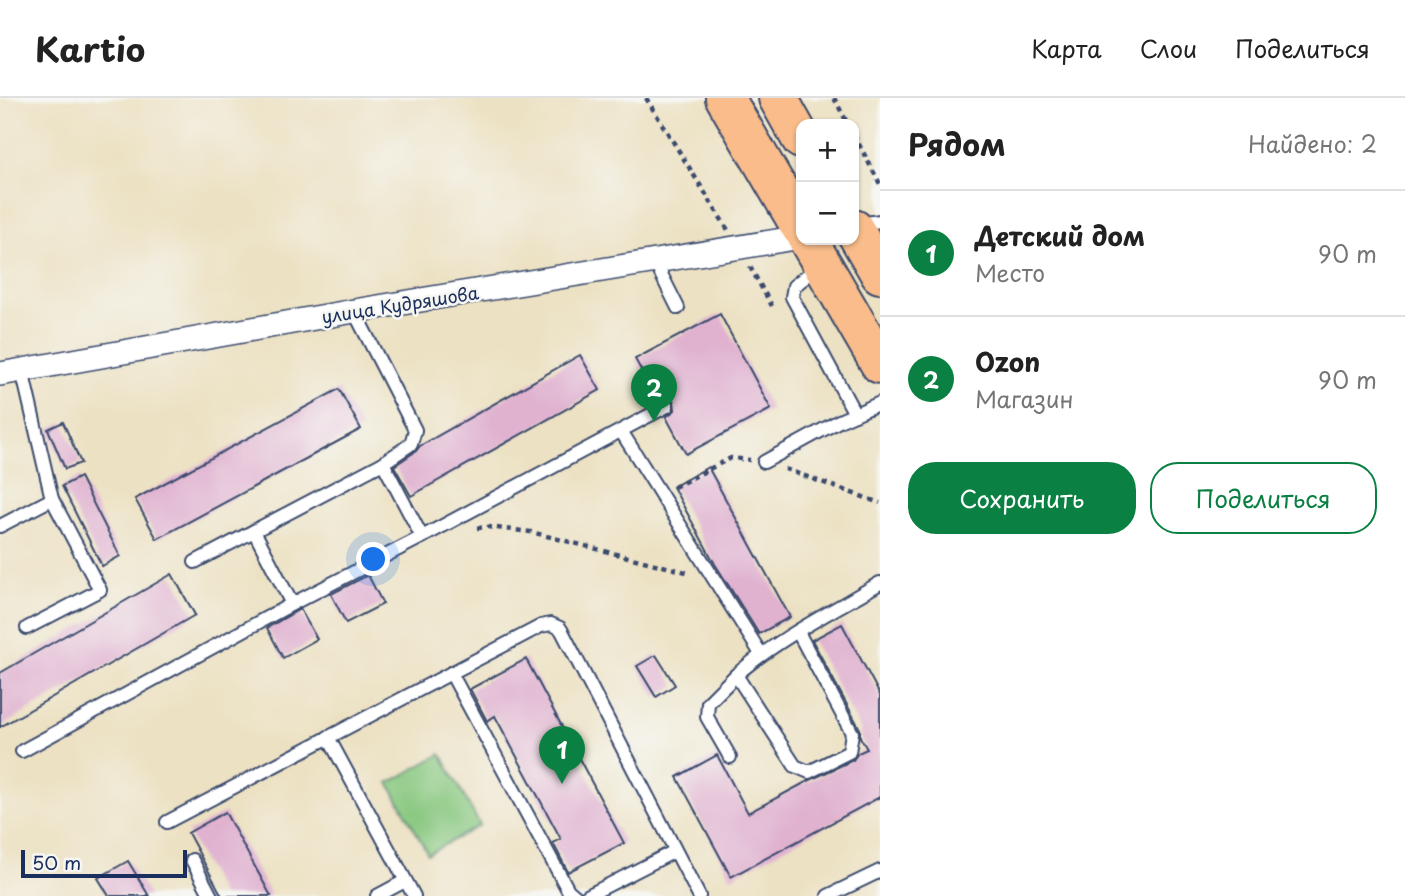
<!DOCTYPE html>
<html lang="ru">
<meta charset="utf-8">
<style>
body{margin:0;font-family:"Playpen Sans",sans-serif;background:#f6f6f6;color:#222}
.controls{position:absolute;right:21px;top:21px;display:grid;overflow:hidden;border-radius:14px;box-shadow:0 2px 5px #0004}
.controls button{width:63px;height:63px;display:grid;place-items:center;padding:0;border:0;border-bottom:2px solid #e0e0e0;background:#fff;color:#222;font:35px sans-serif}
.scale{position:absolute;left:21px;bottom:18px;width:166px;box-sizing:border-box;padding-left:7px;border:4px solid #1b2f5e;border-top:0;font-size:19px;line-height:24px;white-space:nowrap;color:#1b2f5e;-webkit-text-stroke:5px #f6f6f2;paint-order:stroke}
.you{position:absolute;left:374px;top:462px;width:24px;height:24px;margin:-18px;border:5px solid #fff;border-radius:50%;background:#1a73e8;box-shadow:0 0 0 10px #1a73e833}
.badge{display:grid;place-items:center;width:46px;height:46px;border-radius:50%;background:#0b8043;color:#fff;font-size:23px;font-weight:700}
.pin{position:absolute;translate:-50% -58px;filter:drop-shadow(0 2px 4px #0008)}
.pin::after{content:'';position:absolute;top:37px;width:24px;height:21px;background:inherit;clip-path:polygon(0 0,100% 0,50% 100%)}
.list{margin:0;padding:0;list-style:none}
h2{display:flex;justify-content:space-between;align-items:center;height:91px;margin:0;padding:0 28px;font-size:30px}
h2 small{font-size:23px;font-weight:400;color:#767676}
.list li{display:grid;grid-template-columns:46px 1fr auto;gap:21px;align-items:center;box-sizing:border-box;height:126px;padding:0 28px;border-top:2px solid #e0e0e0}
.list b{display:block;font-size:26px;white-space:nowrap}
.list p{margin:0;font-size:23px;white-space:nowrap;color:#767676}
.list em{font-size:23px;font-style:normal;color:#767676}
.actions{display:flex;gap:14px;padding:21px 28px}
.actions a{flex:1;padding:16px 0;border:2px solid #0b8043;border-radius:28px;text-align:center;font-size:24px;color:#0b8043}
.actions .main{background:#0b8043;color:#fff}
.map{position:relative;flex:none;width:880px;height:798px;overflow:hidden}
header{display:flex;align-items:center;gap:42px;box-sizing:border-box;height:98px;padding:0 35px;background:#fff;border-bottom:2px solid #e0e0e0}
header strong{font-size:33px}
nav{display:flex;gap:38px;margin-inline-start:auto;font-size:24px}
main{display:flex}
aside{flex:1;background:#fff}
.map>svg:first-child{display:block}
.green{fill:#87c77e;stroke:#517b6e;stroke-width:2}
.building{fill:#e0b2d0}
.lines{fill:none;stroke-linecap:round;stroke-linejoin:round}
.service-casing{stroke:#3a4a6d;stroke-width:16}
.minor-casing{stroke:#3a4a6d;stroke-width:26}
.trunk-casing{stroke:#3a4a6d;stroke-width:42}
.path{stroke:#3a4a6d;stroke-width:4.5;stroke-dasharray:5 5;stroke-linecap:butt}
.service{stroke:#fff;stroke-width:12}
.minor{stroke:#fff;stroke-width:23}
.trunk{stroke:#f9bc8a;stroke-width:38}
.labels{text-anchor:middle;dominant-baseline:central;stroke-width:5;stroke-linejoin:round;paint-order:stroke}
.street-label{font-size:18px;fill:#1b2f5e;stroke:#f6f6f2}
</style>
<header>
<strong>Kartio</strong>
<nav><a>Карта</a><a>Слои</a><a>Поделиться</a></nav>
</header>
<main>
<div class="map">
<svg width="880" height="798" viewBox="0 0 880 798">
<rect width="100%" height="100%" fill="#f6f6f2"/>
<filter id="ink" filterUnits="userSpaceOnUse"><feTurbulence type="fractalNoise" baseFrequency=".0143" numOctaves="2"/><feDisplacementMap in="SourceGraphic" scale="14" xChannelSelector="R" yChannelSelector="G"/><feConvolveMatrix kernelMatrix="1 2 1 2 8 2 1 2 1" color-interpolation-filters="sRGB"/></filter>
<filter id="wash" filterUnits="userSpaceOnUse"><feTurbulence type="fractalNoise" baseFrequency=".00686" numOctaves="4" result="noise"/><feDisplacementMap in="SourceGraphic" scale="28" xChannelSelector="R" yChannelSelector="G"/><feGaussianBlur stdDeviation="1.57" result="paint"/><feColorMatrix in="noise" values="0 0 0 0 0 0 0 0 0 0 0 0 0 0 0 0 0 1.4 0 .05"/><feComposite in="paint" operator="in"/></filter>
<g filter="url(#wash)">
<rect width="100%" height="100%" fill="#ece1c2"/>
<path class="green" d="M 441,656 L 480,727 L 428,756 L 389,685 Z"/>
<g id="blocks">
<g class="building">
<path d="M 720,216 L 771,311 L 686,356 L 666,319 L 675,312 L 674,303 L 667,299 L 658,303 L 635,261 Z"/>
<path d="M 580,257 L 600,292 L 411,398 L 394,368 L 416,353 L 420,348 Z"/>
<path d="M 339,291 L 361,331 L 157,441 L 135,401 Z"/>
<path d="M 63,324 L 81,365 L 65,371 L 48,331 Z"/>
<path d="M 708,369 L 790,519 L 759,536 L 715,466 L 673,389 Z"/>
<path d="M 80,379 L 120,458 L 102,468 L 62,388 Z"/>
<path d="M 172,476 L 195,517 L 0,629 L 0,575 Z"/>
<path d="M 368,477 L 383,506 L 346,525 L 331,496 Z"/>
<path d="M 300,511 L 317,541 L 283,560 L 267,530 Z"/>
<path d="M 842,526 L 880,597 L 880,699 L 731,779 L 677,679 L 717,657 L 748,715 L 808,683 L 853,662 L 858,655 L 867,651 L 860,639 L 860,631 L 812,542 Z"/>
<path d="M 656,557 L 675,587 L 656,599 L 637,568 Z"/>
<path d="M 526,561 L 624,745 L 568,774 L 553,745 L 561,741 L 495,618 L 487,623 L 470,591 Z"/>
<path d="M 225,714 L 271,798 L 222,798 L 188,735 Z"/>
<path d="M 128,763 L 149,798 L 109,798 L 98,780 Z"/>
</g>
</g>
</g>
<g filter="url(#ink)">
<use href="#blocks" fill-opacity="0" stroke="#3a4a6d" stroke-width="2"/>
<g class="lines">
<g class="service-casing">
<g id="service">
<path d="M 858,126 L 880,123"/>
<path d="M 655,164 L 678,210"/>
<path d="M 819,168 L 794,188 L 792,199 L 855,316"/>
<path d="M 354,213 L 415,332 L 411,346 L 383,365 L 422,439 L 667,308"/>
<path d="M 621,333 L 761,556"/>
<path d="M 764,364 L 839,323 L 880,305"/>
<path d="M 0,428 L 52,401 L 22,272"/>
<path d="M 254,433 L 292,506"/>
<path d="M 195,464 L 383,365"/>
<path d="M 27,530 L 100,492 L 52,401"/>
<path d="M 798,534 L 852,635 L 849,654 L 809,674 L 795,668 L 736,577 C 779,540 831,514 880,485"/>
<path d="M 451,575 L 568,792 L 575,798"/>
<path d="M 328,639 L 414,798"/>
<path d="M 22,653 L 292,506 L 422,439"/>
<path d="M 730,659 L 707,619 L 708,605 L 736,577"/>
<path d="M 167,724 L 541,528 L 551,526 L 560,530 L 563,535 L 699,798"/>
<path d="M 192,762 L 211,798"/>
<path d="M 377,798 L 405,783"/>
<path d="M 587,798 L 675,753"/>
<path d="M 828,798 L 880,773"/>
</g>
</g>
<g class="minor-casing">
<path id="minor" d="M 0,276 L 354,213 L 801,139"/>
</g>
<g class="trunk-casing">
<g id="trunk">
<path d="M 725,0 L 801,130"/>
<path d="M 778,0 L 801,41"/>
<path d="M 854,131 L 880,176"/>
<path d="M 808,142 L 880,266"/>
</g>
</g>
<g class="path">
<path d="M 646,0 L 728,132"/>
<path d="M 834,0 L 848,26"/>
<path d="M 854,37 L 880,86"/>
<path d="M 750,169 L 772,208"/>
<path d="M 785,371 L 880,405"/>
<path d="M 674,389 L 731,360 L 750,362"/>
<path d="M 477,430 L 488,429 L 531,434 L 690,475"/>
</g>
<use href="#service" class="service"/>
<use href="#minor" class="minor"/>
<use href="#trunk" class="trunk"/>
</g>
</g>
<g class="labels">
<g class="street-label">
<text transform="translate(400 206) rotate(-9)">улица Кудряшова</text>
</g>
</g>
</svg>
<div class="controls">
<button>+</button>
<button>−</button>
</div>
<div class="scale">50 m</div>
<div class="you"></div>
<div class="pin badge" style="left:562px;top:686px">1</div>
<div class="pin badge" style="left:654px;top:324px">2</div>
</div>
<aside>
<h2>Рядом<small>Найдено: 2</small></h2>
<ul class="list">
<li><span class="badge">1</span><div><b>Детский дом</b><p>Место</p></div><em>90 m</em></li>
<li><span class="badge">2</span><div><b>Ozon</b><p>Магазин</p></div><em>90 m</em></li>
</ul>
<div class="actions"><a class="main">Сохранить</a><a>Поделиться</a></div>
</aside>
</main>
